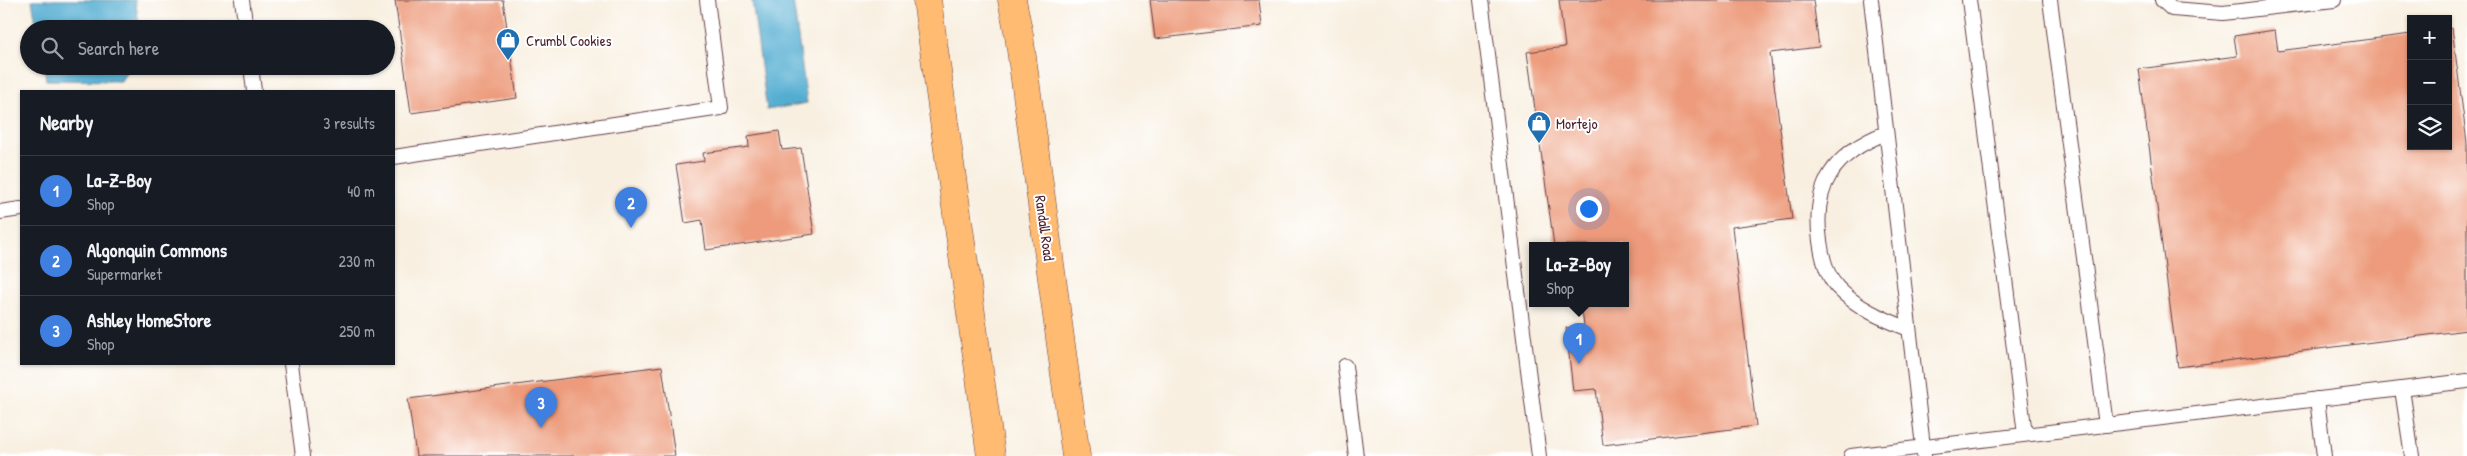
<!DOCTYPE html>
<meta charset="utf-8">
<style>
body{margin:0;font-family:"Patrick Hand",sans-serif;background:#20242c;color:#f1f3f6}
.controls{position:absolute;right:15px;top:15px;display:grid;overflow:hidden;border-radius:0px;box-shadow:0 1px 4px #0004}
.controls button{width:45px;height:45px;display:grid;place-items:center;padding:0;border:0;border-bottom:1px solid #363941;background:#171b24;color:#f1f3f6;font:25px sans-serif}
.you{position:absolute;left:1588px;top:208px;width:18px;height:18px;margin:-12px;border:4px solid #fff;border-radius:50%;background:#1a73e8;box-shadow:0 0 0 8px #1a73e833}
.badge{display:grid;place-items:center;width:32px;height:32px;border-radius:50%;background:#ea580c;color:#fff;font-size:16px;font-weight:700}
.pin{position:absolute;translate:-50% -41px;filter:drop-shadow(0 1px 2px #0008)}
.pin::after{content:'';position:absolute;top:26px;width:18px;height:15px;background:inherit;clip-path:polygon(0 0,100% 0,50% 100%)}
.popup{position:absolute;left:1529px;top:242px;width:100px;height:65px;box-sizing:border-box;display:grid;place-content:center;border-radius:0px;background:#171b24;filter:drop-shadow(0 1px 4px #0005);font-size:16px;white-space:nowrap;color:#9ea1a6}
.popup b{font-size:19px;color:#f1f3f6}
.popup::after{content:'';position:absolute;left:50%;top:100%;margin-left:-10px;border:10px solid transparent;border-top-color:#171b24}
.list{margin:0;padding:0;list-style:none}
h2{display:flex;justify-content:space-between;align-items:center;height:65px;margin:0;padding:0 20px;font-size:21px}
h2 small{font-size:16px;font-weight:400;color:#9ea1a6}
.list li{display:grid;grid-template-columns:32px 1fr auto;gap:15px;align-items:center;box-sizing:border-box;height:70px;padding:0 20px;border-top:1px solid #363941}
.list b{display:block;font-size:19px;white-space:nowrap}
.list p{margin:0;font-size:16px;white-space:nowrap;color:#9ea1a6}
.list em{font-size:16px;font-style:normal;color:#9ea1a6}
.icon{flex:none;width:28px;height:28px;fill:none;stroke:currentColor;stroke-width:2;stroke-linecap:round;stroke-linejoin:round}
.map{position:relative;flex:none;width:2467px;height:456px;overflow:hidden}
.search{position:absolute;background:#171b24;box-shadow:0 1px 4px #0004;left:20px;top:20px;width:375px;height:55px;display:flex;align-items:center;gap:12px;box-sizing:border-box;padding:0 18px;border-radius:28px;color:#9ea1a6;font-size:19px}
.panel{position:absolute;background:#171b24;box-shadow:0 1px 4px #0004;left:20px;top:90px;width:375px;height:275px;border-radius:0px}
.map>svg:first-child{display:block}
.water{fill:#53add1;stroke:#4e667e}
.building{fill:#ed9b7b}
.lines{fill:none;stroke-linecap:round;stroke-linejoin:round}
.service-casing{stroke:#643e46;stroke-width:16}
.primary-casing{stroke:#643e46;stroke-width:29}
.service{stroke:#fff;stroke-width:14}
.primary{stroke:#febb71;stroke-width:28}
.labels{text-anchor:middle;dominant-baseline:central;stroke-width:4;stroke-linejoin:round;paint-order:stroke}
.poi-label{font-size:15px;fill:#4a1f2b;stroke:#fff;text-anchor:start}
.street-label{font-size:15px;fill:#4a1f2b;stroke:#fff}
</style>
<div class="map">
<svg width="2467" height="456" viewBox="0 0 2467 456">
<rect width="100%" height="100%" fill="#fff"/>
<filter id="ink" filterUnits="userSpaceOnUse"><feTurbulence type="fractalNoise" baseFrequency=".02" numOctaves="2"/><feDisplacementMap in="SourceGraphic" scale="10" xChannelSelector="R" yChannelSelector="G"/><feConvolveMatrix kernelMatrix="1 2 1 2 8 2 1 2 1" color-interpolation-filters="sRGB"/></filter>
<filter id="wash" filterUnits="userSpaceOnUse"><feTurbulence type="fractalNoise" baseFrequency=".0096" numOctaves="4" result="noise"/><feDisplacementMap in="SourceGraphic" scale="20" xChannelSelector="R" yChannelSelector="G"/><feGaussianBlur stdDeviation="1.12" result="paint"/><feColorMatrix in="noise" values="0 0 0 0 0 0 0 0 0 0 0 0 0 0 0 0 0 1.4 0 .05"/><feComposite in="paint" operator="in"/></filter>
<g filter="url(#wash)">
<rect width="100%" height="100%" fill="#f8efe0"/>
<g class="water">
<path d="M 32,0 L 135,0 L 140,29 L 37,29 Z"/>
<path d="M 752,0 L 793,0 L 807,103 L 767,110 Z"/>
<path d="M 44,66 L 130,66 L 121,81 L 46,80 Z"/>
</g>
<g id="blocks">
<g class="building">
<path d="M 395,0 L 503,0 L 517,98 L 411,113 Z"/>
<path d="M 1150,0 L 1259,0 L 1262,26 L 1155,39 Z"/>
<path d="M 1559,0 L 1813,0 L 1819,47 L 1770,53 L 1792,219 L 1732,227 L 1756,426 L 1603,445 L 1596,389 L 1573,391 L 1566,328 L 1584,325 L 1581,303 L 1625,303 L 1625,245 L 1554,245 L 1527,52 L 1565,47 Z"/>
<path d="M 2452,28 L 2467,143 L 2467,330 L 2178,367 L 2139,69 L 2237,56 L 2234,36 L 2275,30 L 2278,51 L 2411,34 L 2411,146 L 2448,146 L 2448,29 Z"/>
<path d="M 779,131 L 782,150 L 801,148 L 814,234 L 706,250 L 702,220 L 685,223 L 676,165 L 704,161 L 703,153 L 749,147 L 748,136 Z"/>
<path d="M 662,366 L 675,456 L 416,456 L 408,399 Z"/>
</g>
</g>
</g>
<g filter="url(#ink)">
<use href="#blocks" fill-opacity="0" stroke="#643e46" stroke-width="1"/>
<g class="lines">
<g class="service-casing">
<g id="service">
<path d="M 242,0 L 246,29"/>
<path d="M 1481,0 L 1539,456"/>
<path d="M 1871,0 L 1924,455"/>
<path d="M 1969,0 L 2025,434"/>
<path d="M 2050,0 L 2106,425"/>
<path d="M 2162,0 L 2172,9 L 2223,13 L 2334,0"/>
<path d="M 251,66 L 254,91"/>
<path d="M 1886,133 C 1834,153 1812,185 1820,241 C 1822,256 1827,276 1837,287 C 1857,308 1883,319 1909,329"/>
<path d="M 394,157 L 721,108 L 707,0"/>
<path d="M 0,212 L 21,209"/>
<path d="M 291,364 L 303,456"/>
<path d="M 1345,366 L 1356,456"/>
<path d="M 2402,389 L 2412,456"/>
<path d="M 2317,399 L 2324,456"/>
<path d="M 1851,456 L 2467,381"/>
</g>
</g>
<g class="primary-casing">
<g id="primary">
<path d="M 927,0 L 991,456"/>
<path d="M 1012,0 L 1019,35 L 1076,456"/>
</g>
</g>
<use href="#service" class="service"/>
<use href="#primary" class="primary"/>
</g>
</g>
<defs>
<g id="shop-pin" transform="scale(1.25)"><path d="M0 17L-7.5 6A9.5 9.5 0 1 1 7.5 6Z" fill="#1f6fb2" stroke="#fff"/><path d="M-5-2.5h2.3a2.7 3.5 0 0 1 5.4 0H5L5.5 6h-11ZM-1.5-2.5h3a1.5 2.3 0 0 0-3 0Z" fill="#fff"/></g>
</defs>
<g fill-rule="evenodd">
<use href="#shop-pin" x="508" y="40"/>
<use href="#shop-pin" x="1539" y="123"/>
</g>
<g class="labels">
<g class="poi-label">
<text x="526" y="40">Crumbl Cookies</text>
<text x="1556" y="123">Mortejo</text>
</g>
<g class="street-label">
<text transform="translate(1045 228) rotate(82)">Randall Road</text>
</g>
</g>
</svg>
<div class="controls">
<button>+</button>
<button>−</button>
<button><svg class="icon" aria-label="layers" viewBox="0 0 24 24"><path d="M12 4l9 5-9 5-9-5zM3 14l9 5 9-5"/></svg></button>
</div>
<div class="you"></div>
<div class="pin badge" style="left:1579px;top:364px;background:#3f7fe0">1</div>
<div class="popup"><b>La-Z-Boy</b>Shop</div>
<div class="pin badge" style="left:631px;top:228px;background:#3f7fe0">2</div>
<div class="pin badge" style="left:541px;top:428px;background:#3f7fe0">3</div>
<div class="search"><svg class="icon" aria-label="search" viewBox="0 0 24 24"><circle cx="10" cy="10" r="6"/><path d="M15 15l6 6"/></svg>Search here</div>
<section class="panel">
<h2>Nearby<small>3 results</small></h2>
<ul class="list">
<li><span class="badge" style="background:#3f7fe0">1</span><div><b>La-Z-Boy</b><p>Shop</p></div><em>40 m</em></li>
<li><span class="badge" style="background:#3f7fe0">2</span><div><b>Algonquin Commons</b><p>Supermarket</p></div><em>230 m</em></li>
<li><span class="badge" style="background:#3f7fe0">3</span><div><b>Ashley HomeStore</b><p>Shop</p></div><em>250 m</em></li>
</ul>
</section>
</div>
